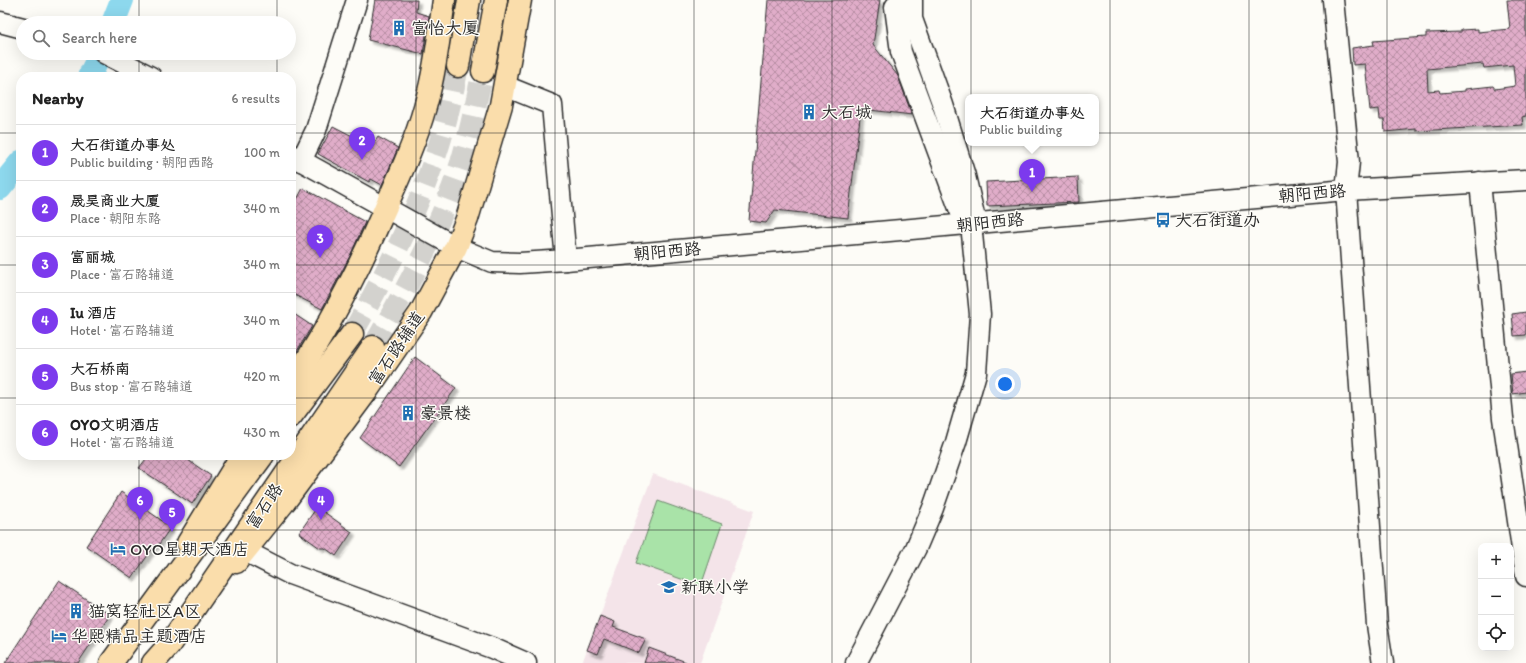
<!DOCTYPE html>
<meta charset="utf-8">
<style>
body{margin:0;font-family:Itim,"LXGW WenKai TC",sans-serif;background:#f2f2f2;color:#222}
.controls{position:absolute;right:12px;bottom:12px;display:grid;overflow:hidden;border-radius:8px;box-shadow:0 4px 16px #0002}
.controls button{width:36px;height:36px;display:grid;place-items:center;padding:0;border:0;border-bottom:1px solid #e0e0e0;background:#fff;color:#222;font:20px sans-serif}
.you{position:absolute;left:1005px;top:384px;width:14px;height:14px;margin:-10px;border:3px solid #fff;border-radius:50%;background:#1a73e8;box-shadow:0 0 0 6px #1a73e833}
.badge{display:grid;place-items:center;width:26px;height:26px;border-radius:50%;background:#7c3aed;color:#fff;font-size:13px;font-weight:700}
.pin{position:absolute;translate:-50% -33px;filter:drop-shadow(0 1px 2px #0008)}
.pin::after{content:'';position:absolute;top:21px;width:14px;height:12px;background:inherit;clip-path:polygon(0 0,100% 0,50% 100%)}
.popup{position:absolute;left:965px;top:94px;width:134px;height:52px;box-sizing:border-box;display:grid;place-content:center;border-radius:8px;background:#fff;filter:drop-shadow(0 1px 3px #0005);font-size:13px;white-space:nowrap;color:#767676}
.popup b{font-size:15px;color:#222}
.popup::after{content:'';position:absolute;left:50%;top:100%;margin-left:-8px;border:8px solid transparent;border-top-color:#fff}
.list{margin:0;padding:0;list-style:none}
h2{display:flex;justify-content:space-between;align-items:center;height:52px;margin:0;padding:0 16px;font-size:17px}
h2 small{font-size:13px;font-weight:400;color:#767676}
.list li{display:grid;grid-template-columns:26px 1fr auto;gap:12px;align-items:center;box-sizing:border-box;height:56px;padding:0 16px;border-top:1px solid #e0e0e0}
.list b{display:block;font-size:15px;white-space:nowrap}
.list p{margin:0;font-size:13px;white-space:nowrap;color:#767676}
.list em{font-size:13px;font-style:normal;color:#767676}
.icon{flex:none;width:22px;height:22px;fill:none;stroke:currentColor;stroke-width:2;stroke-linecap:round;stroke-linejoin:round}
.map{position:relative;flex:none;width:1526px;height:663px;overflow:hidden}
.search{position:absolute;background:#fff;box-shadow:0 4px 16px #0002;left:16px;top:16px;width:280px;height:44px;display:flex;align-items:center;gap:10px;box-sizing:border-box;padding:0 14px;border-radius:22px;color:#767676;font-size:15px}
.panel{position:absolute;background:#fff;box-shadow:0 4px 16px #0002;left:16px;top:72px;width:280px;height:388px;border-radius:16px}
.map>svg:first-child{display:block}
.built{fill:#f4e4e9}
.pitch{fill:#a9e3a8;stroke:#6a876a}
.lines{fill:none;stroke-linecap:round;stroke-linejoin:round}
.river{stroke:#8dd8ed;stroke-width:24}
.building{fill:url(#building-cross-hatch);stroke:#2b2b2b;fill-rule:evenodd;filter:url(#shadow)}
.highway-tunnel{stroke:#d3d2ce;stroke-width:22;stroke-dasharray:22 11;stroke-linecap:butt}
.minor-casing{stroke:#2b2b2b;stroke-width:23}
.major-casing{stroke:#2b2b2b;stroke-width:25}
.highway-casing{stroke:#2b2b2b;stroke-width:25}
.minor{stroke:#fdfcf7;stroke-width:20}
.major{stroke:#faddab;stroke-width:22}
.highway{stroke:#faddab;stroke-width:22}
.grid{fill:none;stroke:#2b2b2b;stroke-width:1;stroke-opacity:0.55}
.labels{text-anchor:middle;dominant-baseline:central;stroke-width:3;stroke-linejoin:round;paint-order:stroke}
.poi-label{font-size:17px;fill:#2b2b2b;stroke:#fdfcf7;text-anchor:start}
.street-label{font-size:17px;fill:#2b2b2b;stroke:#fdfcf7}
</style>
<div class="map">
<svg width="1526" height="663" viewBox="0 0 1526 663">
<defs>
<pattern id="building-cross-hatch" width="8" height="8" patternUnits="userSpaceOnUse"><rect width="8" height="8" fill="#e0adc9"/><path d="M0 0l8 8M0 8l8-8" fill="none" stroke="#b68da3"/></pattern>
<filter id="shadow"><feDropShadow dx="3.5" dy="3.5" stdDeviation="1" flood-color="#0004"/></filter>
</defs>
<rect width="100%" height="100%" fill="#fdfcf7"/>
<filter id="ink" filterUnits="userSpaceOnUse"><feTurbulence type="fractalNoise" baseFrequency=".025" numOctaves="2"/><feDisplacementMap in="SourceGraphic" scale="8" xChannelSelector="R" yChannelSelector="G"/><feConvolveMatrix kernelMatrix="1 2 1 2 8 2 1 2 1" color-interpolation-filters="sRGB"/></filter>
<g filter="url(#ink)">
<path class="built" d="M 653,474 L 754,511 L 700,663 L 582,663 Z"/>
<path class="pitch" d="M 658,501 L 722,524 L 701,586 L 636,563 Z"/>
<g class="lines">
<g class="river">
<path d="M 113,23 L 122,0"/>
<path d="M 89,77 L 101,53"/>
<path d="M 0,188 L 21,162"/>
</g>
</g>
<g class="building">
<path d="M 375,0 L 417,0 L 416,12 L 429,16 L 423,54 L 368,40 Z"/>
<path d="M 768,0 L 880,0 L 873,45 L 898,76 L 912,115 L 861,109 L 848,218 L 775,210 L 766,223 L 749,221 Z"/>
<path d="M 1507,0 L 1526,0 L 1526,116 L 1522,117 L 1523,125 L 1416,131 L 1416,129 L 1385,132 L 1384,120 L 1380,120 L 1379,109 L 1370,110 L 1365,64 L 1353,65 L 1352,48 L 1374,45 L 1373,41 L 1426,37 L 1426,33 L 1461,32 L 1461,30 L 1478,29 L 1478,32 L 1510,29 ZM 1483,64 L 1484,68 L 1513,65 L 1515,86 L 1495,89 L 1493,86 L 1465,89 L 1465,91 L 1440,93 L 1439,90 L 1428,91 L 1427,69 Z"/>
<path d="M 333,126 L 372,146 L 378,137 L 398,148 L 382,185 L 371,179 L 369,182 L 318,154 Z"/>
<path d="M 1078,177 L 1079,202 L 987,206 L 986,182 Z"/>
<path d="M 303,188 L 365,222 L 351,254 L 322,309 L 291,293 L 291,211 Z"/>
<path d="M 291,312 L 312,326 L 291,361 Z"/>
<path d="M 1526,312 L 1526,335 L 1514,336 L 1512,314 Z"/>
<path d="M 415,357 L 456,388 L 399,467 L 360,438 Z"/>
<path d="M 1526,372 L 1526,392 L 1513,394 L 1511,374 Z"/>
<path d="M 149,455 L 181,455 L 211,476 L 192,504 L 139,468 Z"/>
<path d="M 121,492 L 171,527 L 157,547 L 155,545 L 132,578 L 86,546 Z"/>
<path d="M 317,507 L 352,532 L 336,556 L 325,548 L 320,548 L 299,533 Z"/>
<path d="M 59,581 L 110,615 L 78,663 L 5,663 Z"/>
<path d="M 600,616 L 615,622 L 613,627 L 646,639 L 639,653 L 604,639 L 598,654 L 587,650 Z"/>
<path d="M 649,648 L 686,662 L 686,663 L 644,663 Z"/>
</g>
<g class="lines">
<g class="highway-tunnel">
<path d="M 352,334 C 384,277 414,219 435,157 C 445,128 452,97 458,66"/>
<path d="M 373,347 C 407,288 440,228 461,163 C 470,133 476,102 483,71"/>
</g>
<g class="minor-casing">
<g id="minor">
<path d="M 900,0 L 895,7 L 901,52 L 959,208 L 965,221 L 971,224"/>
<path d="M 912,0 L 912,19 L 943,105 L 965,176 L 976,223"/>
<path d="M 1333,0 L 1349,162 L 1346,190 L 1377,625 L 1383,663"/>
<path d="M 0,22 L 23,28"/>
<path d="M 104,53 L 151,77"/>
<path d="M 505,86 L 552,105 L 566,260"/>
<path d="M 291,155 L 456,247 L 492,262 L 520,263 L 566,260 L 1346,190 L 1526,180"/>
<path d="M 301,161 L 316,130 L 357,0"/>
<path d="M 1480,182 L 1503,418 L 1526,576"/>
<path d="M 245,551 L 290,574 L 492,648 L 526,663"/>
<path d="M 856,663 L 916,548 L 933,508 L 956,442 L 976,373 L 980,314 L 971,224"/>
</g>
</g>
<g class="major-casing">
<g id="major">
<path d="M 291,384 C 328,330 358,271 384,211 C 399,177 415,143 425,107 C 435,72 439,36 444,0"/>
<path d="M 188,543 L 242,455"/>
<path d="M 236,562 L 285,501 L 366,392 L 421,312 L 456,247 L 467,219 L 501,105 L 520,0"/>
</g>
</g>
<g class="highway-casing">
<g id="highway">
<path d="M 458,66 L 469,0"/>
<path d="M 483,71 L 496,0"/>
<path d="M 291,416 L 352,334"/>
<path d="M 111,663 L 263,455"/>
<path d="M 153,663 L 169,645 L 373,347"/>
</g>
</g>
<use href="#minor" class="minor"/>
<use href="#major" class="major"/>
<use href="#highway" class="highway"/>
</g>
</g>
<path class="grid" d="M 139,0 L 139,23M 277,0 L 277,23M 416,0 L 416,663M 555,0 L 555,663M 694,0 L 694,663M 832,0 L 832,663M 971,0 L 971,663M 1110,0 L 1110,663M 1249,0 L 1249,663M 1387,0 L 1387,663M 139,53 L 139,77M 277,53 L 277,77M 0,133 L 21,133M 291,133 L 1526,133M 0,265 L 21,265M 291,265 L 1526,265M 0,398 L 21,398M 291,398 L 1526,398M 139,455 L 139,663M 277,455 L 277,663M 0,530 L 1526,530"/>
<defs>
<g id="building-bare" transform="scale(1.2)"><path d="M-4-6H4V6H1V3H-1V6H-4ZM-2.5-4.3h1.7v1.8h-1.7ZM.8-4.3h1.7v1.8H.8ZM-2.5-1h1.7V.8h-1.7ZM.8-1h1.7V.8H.8Z" fill="#1f6fb2" stroke="#fdfcf7" stroke-width="2.5" paint-order="stroke"/></g>
<g id="bus-bare" transform="scale(1.2)"><path d="M-5-6H5V4H4V6H2V4H-2V6H-4V4H-5ZM-3.5-4V0h7V-4ZM-3.5 1.2v1.5H-2V1.2ZM2 1.2v1.5H3.5V1.2Z" fill="#1f6fb2" stroke="#fdfcf7" stroke-width="2.5" paint-order="stroke"/></g>
<g id="hotel-bare" transform="scale(1.2)"><path d="M-6-4.5h1.5V1H6V5H4.5V3h-9V5H-6ZM-4 0a1.8 1.8 0 1 1 3.6 0ZM.5 0V-2.5h3Q6-2.5 6 0Z" fill="#1f6fb2" stroke="#fdfcf7" stroke-width="2.5" paint-order="stroke"/></g>
<g id="school-bare" transform="scale(1.2)"><path d="M0-5L7-2L0 1L-7-2ZM-4 1L0 2.5L4 1V4Q0 6-4 4Z" fill="#1f6fb2" stroke="#fdfcf7" stroke-width="2.5" paint-order="stroke"/></g>
</defs>
<g fill-rule="evenodd">
<use href="#building-bare" x="399" y="28"/>
<use href="#building-bare" x="809" y="112"/>
<use href="#bus-bare" x="1163" y="220"/>
<use href="#building-bare" x="408" y="413"/>
<use href="#hotel-bare" x="118" y="549"/>
<use href="#school-bare" x="669" y="587"/>
<use href="#building-bare" x="76" y="611"/>
<use href="#hotel-bare" x="59" y="636"/>
</g>
<g class="labels">
<g class="poi-label">
<text x="411" y="28">富怡大厦</text>
<text x="821" y="112">大石城</text>
<text x="1175" y="220">大石街道办</text>
<text x="420" y="413">豪景楼</text>
<text x="130" y="549">OYO星期天酒店</text>
<text x="681" y="587">新联小学</text>
<text x="88" y="611">猫窝轻社区A区</text>
<text x="71" y="636">华熙精品主题酒店</text>
</g>
<g class="street-label">
<text transform="translate(1312 193) rotate(-5)">朝阳西路</text>
<text transform="translate(990 222) rotate(-6)">朝阳西路</text>
<text transform="translate(667 251) rotate(-5)">朝阳西路</text>
<text transform="translate(396 348) rotate(-56)">富石路辅道</text>
<text transform="translate(264 506) rotate(-56)">富石路</text>
</g>
</g>
</svg>
<div class="controls">
<button>+</button>
<button>−</button>
<button><svg class="icon" aria-label="locate" viewBox="0 0 24 24"><circle cx="12" cy="12" r="6"/><path d="M12 2v4M12 18v4M2 12h4M18 12h4"/></svg></button>
</div>
<div class="you"></div>
<div class="pin badge" style="left:1032px;top:192px">1</div>
<div class="popup"><b>大石街道办事处</b>Public building</div>
<div class="pin badge" style="left:362px;top:160px">2</div>
<div class="pin badge" style="left:320px;top:258px">3</div>
<div class="pin badge" style="left:321px;top:520px">4</div>
<div class="pin badge" style="left:172px;top:532px">5</div>
<div class="pin badge" style="left:140px;top:520px">6</div>
<div class="search"><svg class="icon" aria-label="search" viewBox="0 0 24 24"><circle cx="10" cy="10" r="6"/><path d="M15 15l6 6"/></svg>Search here</div>
<section class="panel">
<h2>Nearby<small>6 results</small></h2>
<ul class="list">
<li><span class="badge">1</span><div><b>大石街道办事处</b><p>Public building · 朝阳西路</p></div><em>100 m</em></li>
<li><span class="badge">2</span><div><b>晟昊商业大厦</b><p>Place · 朝阳东路</p></div><em>340 m</em></li>
<li><span class="badge">3</span><div><b>富丽城</b><p>Place · 富石路辅道</p></div><em>340 m</em></li>
<li><span class="badge">4</span><div><b>Iu 酒店</b><p>Hotel · 富石路辅道</p></div><em>340 m</em></li>
<li><span class="badge">5</span><div><b>大石桥南</b><p>Bus stop · 富石路辅道</p></div><em>420 m</em></li>
<li><span class="badge">6</span><div><b>OYO文明酒店</b><p>Hotel · 富石路辅道</p></div><em>430 m</em></li>
</ul>
</section>
</div>
